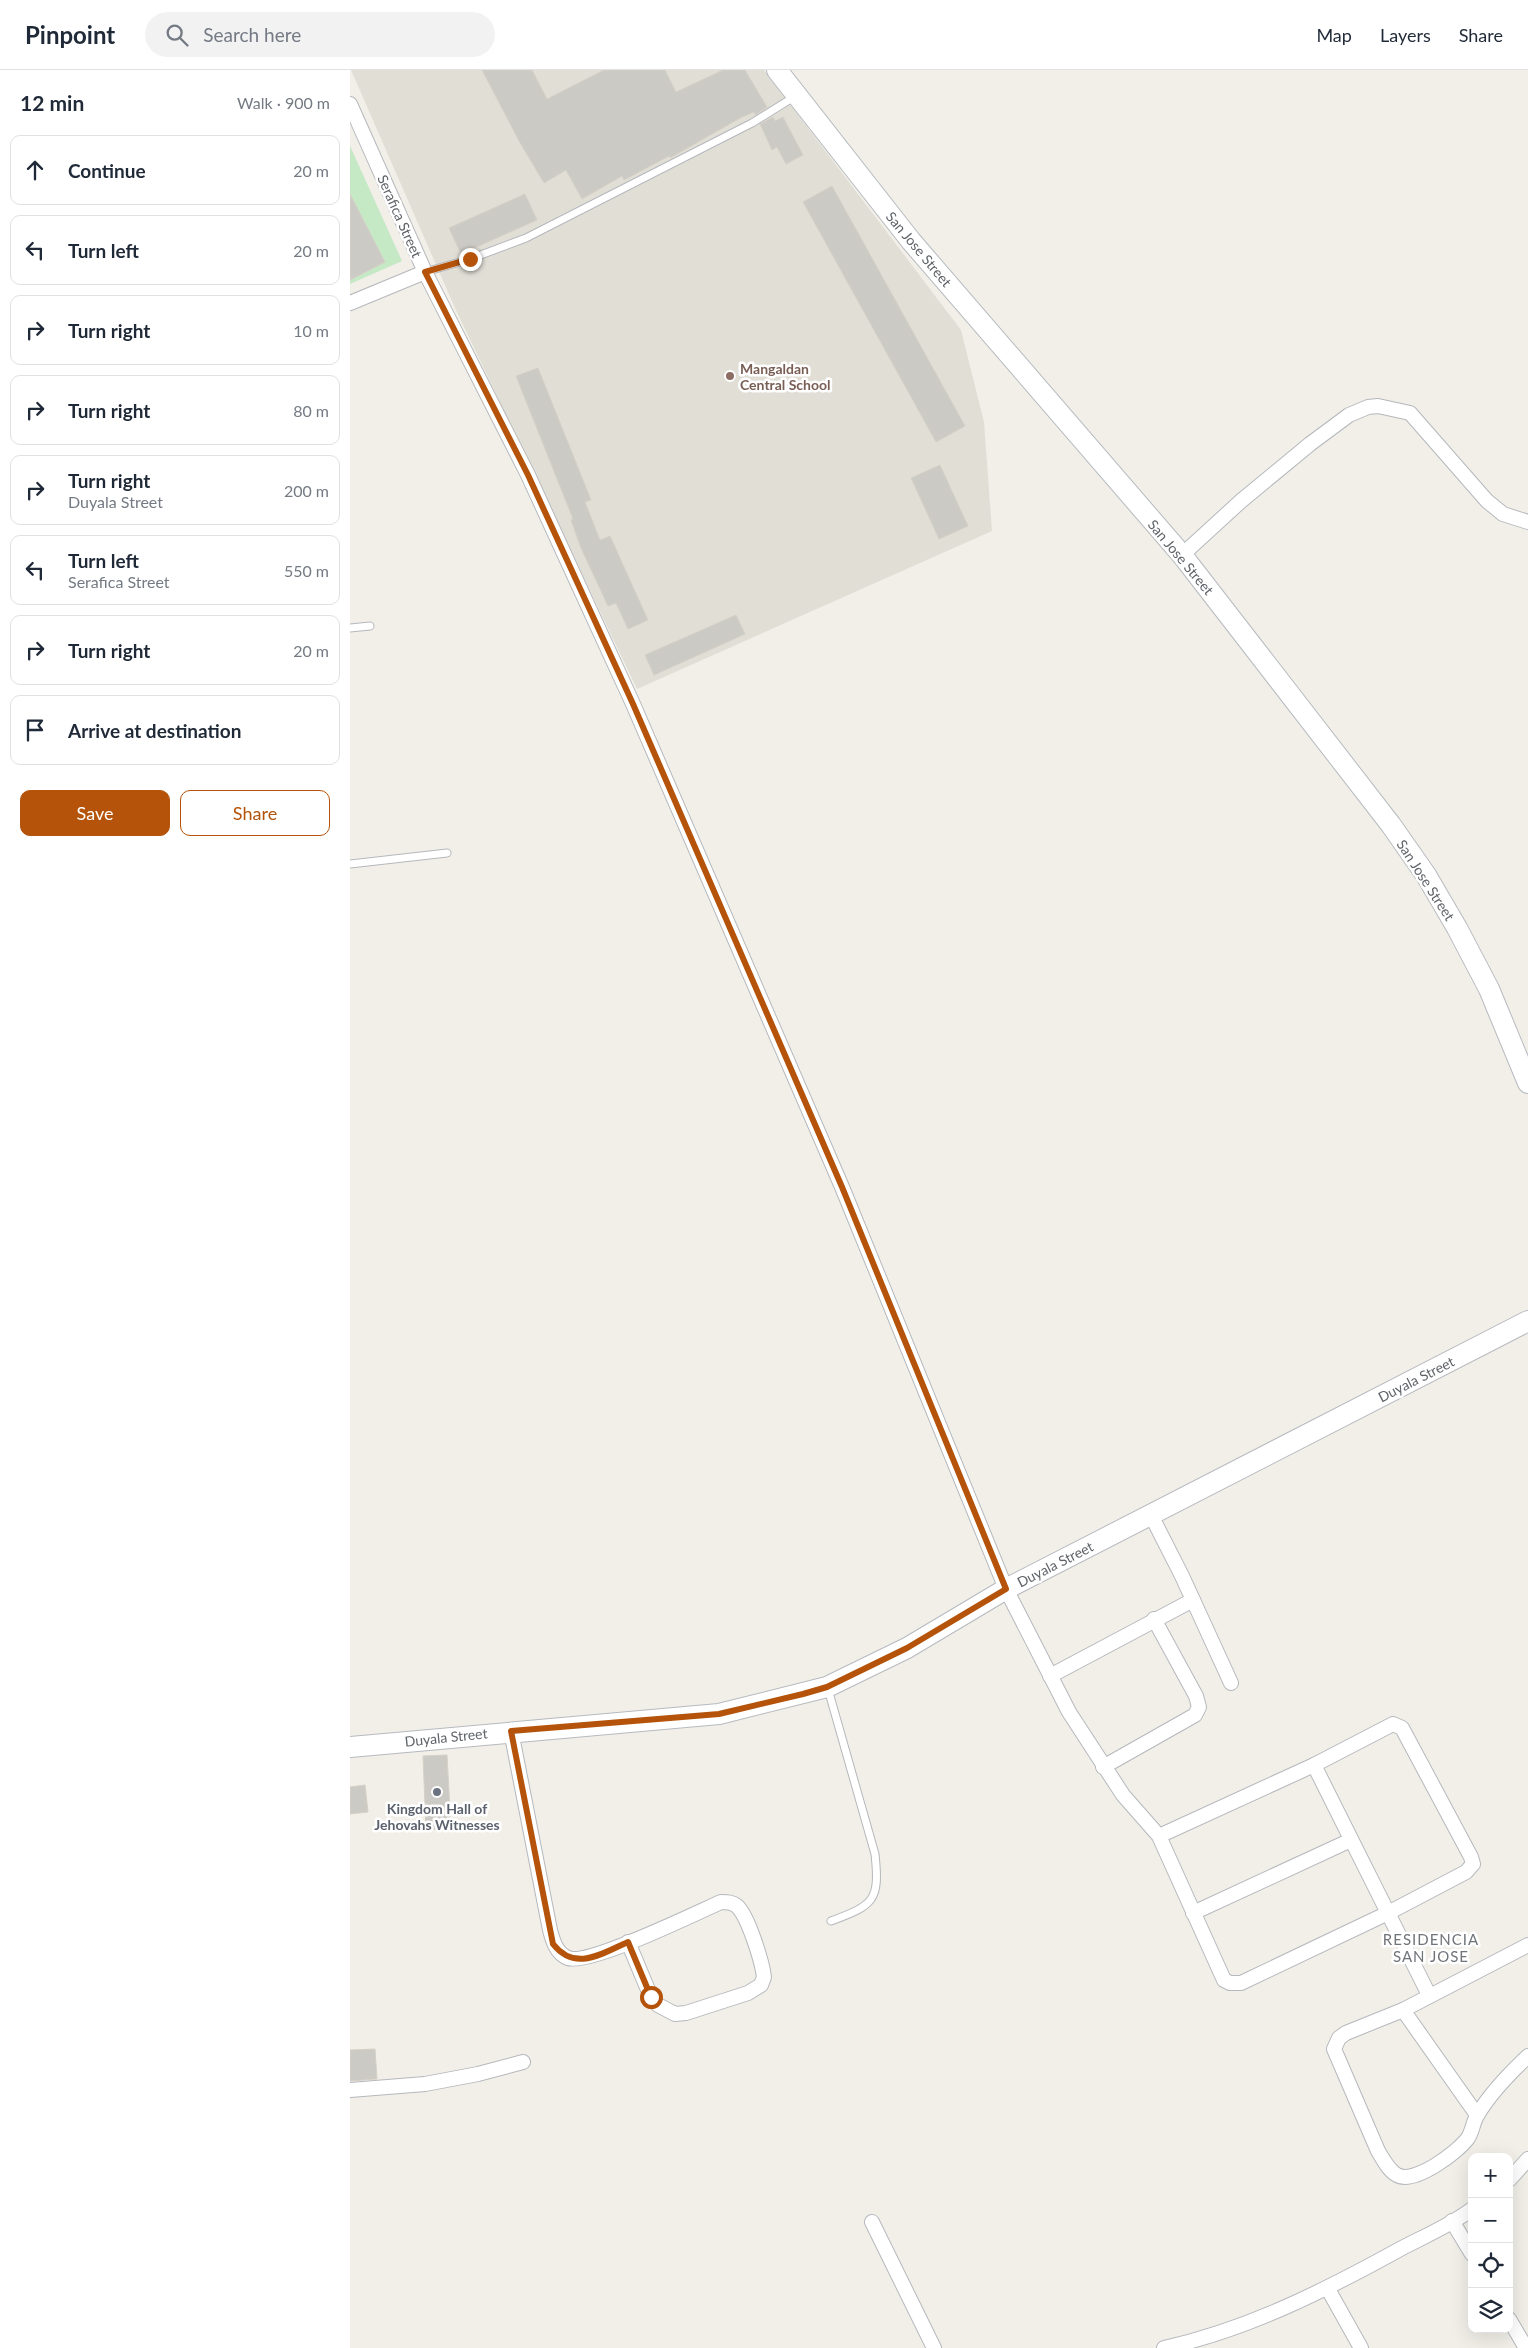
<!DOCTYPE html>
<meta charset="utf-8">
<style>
body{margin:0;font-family:Lato,sans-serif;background:#f2f2f3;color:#1f2937}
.controls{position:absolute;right:15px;bottom:15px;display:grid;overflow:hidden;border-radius:10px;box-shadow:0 5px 20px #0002}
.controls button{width:45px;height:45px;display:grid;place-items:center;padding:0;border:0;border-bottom:1px solid #e0e1e3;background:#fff;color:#1f2937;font:25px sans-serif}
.stop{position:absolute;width:15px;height:15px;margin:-11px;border:4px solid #b45309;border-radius:50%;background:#fff}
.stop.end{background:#b45309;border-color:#fff;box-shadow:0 1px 5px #0008}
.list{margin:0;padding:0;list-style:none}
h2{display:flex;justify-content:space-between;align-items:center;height:65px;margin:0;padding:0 20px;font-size:21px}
h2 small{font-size:16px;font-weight:400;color:#747a83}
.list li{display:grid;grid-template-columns:32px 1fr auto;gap:15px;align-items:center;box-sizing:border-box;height:70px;margin:0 10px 10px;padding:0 10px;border:1px solid #e0e1e3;border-radius:10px}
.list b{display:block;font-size:19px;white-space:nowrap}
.list p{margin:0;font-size:16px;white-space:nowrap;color:#747a83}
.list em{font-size:16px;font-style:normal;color:#747a83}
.actions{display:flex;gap:10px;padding:15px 20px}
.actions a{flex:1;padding:11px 0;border:1px solid #b45309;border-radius:10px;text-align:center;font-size:18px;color:#b45309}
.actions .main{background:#b45309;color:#fff}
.icon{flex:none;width:28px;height:28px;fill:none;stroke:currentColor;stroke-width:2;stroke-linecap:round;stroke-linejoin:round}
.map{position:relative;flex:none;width:1178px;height:2278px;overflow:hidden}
header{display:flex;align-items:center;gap:30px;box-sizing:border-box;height:70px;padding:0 25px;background:#fff;border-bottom:1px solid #e0e1e3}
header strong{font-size:24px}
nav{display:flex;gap:28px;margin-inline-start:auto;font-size:18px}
.search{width:350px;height:45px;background:#f2f2f3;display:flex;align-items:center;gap:12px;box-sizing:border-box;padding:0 18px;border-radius:28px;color:#747a83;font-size:19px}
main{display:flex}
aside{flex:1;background:#fff}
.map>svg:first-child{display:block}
.education{fill:#e1ded6}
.green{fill:#c5e8c5}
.building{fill:#cccac5;stroke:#d6d1c6}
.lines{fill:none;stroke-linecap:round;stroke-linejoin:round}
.lane-casing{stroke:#b5b8bc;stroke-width:9}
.street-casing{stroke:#b5b8bc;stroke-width:16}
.secondary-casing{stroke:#b6babf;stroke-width:22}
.lane{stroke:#fff;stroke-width:7}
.street{stroke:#fff;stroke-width:14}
.secondary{stroke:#fff;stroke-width:20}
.route{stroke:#b45309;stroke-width:6}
.education-dot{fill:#8d6e63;stroke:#fff;stroke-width:2}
.worship-dot{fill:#6b7280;stroke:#fff;stroke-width:2}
.labels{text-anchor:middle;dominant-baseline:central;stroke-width:5;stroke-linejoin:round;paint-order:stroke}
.street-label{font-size:14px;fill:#5f6368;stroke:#fff}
.education-label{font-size:14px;font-weight:bold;fill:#785e54;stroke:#fff;text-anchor:start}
.worship-label{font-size:14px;font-weight:bold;fill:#5b616d;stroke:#fff}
.neighbourhood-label{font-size:15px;letter-spacing:1px;fill:#70757a;stroke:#fff}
</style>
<header>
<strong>Pinpoint</strong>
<div class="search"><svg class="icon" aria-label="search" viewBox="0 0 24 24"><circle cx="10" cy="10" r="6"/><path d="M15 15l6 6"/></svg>Search here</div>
<nav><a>Map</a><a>Layers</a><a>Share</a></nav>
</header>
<main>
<aside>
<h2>12 min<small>Walk · 900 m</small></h2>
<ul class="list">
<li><svg class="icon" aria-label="ahead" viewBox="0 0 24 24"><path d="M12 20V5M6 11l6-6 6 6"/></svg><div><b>Continue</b></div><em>20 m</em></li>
<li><svg class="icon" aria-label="left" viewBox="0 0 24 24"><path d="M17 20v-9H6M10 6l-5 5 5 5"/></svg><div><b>Turn left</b></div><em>20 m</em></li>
<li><svg class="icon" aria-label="right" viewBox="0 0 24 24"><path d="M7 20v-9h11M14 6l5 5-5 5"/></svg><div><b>Turn right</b></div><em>10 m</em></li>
<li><svg class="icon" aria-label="right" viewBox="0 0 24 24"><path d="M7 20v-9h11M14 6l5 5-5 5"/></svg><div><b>Turn right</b></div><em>80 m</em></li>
<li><svg class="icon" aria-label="right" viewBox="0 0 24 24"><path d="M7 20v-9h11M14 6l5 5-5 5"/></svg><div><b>Turn right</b><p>Duyala Street</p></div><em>200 m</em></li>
<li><svg class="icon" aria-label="left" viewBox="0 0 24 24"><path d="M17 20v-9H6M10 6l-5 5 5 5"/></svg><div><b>Turn left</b><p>Serafica Street</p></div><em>550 m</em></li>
<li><svg class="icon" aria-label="right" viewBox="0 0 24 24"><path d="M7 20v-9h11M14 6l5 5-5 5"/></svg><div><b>Turn right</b></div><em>20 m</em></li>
<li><svg class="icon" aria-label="arrive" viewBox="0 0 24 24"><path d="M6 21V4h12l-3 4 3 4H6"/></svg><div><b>Arrive at destination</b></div></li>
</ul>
<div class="actions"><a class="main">Save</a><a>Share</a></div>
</aside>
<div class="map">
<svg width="1178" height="2278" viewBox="0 0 1178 2278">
<rect width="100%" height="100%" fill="#f1efe8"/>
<path class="education" d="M 1,0 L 414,0 L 611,260 L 634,352 L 642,461 L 287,619 L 105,238 Z"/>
<path class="green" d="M 0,76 L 52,191 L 0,214 Z"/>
<g class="building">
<path d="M 132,0 L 182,0 L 197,29 L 254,0 L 315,0 L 326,22 L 373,0 L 395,0 L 417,37 L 405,45 L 404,42 L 392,47 L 320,88 L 319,86 L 274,110 L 272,106 L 232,129 L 216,100 L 194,113 L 169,71 Z"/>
<path d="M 423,47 L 425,51 L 433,47 L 453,85 L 436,94 L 427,77 L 422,80 L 410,54 Z"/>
<path d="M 482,116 L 615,356 L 586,372 L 453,132 Z"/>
<path d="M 0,124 L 35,192 L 0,210 Z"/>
<path d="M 175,124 L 187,150 L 111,184 L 99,158 Z"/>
<path d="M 188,298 L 241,430 L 235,432 L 250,470 L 260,466 L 298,550 L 278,559 L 266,533 L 258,536 L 231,478 L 221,450 L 223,449 L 166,306 Z"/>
<path d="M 590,395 L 618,456 L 589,469 L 561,408 Z"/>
<path d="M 386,545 L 395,564 L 304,605 L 295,585 Z"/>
<path d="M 97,1685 L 101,1758 L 76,1760 L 73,1686 Z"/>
<path d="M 15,1715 L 18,1742 L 0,1744 L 0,1717 Z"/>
<path d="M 25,1979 L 27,2009 L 0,2011 L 0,1980 Z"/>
</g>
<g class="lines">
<g class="lane-casing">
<g id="lane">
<path d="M 75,202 L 120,189 L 176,168 L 402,53 L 444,27"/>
<path d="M 0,558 L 20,556"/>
<path d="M 0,794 L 97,783"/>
<path d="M 478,1619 L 525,1784 C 530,1831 524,1835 481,1851"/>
</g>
</g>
<g class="street-casing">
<g id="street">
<path d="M 0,34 L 75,202 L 178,405 L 283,634 L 492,1117 L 656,1519 L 719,1642 L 773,1725 L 809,1766 L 874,1910 L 880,1913 L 891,1913 L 1038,1843 L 1116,1802 L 1123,1794 L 1121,1787 L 1052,1658 L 1043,1654 L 964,1695 L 809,1766"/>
<path d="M 0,233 L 75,202"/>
<path d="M 832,485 L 891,431 L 960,374 L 999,345 L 1018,337 L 1028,336 L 1060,343 L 1137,431 L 1153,444 L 1178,452"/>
<path d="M 801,1445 L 832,1506 L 881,1613"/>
<path d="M 700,1606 L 843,1530"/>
<path d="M 161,1661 L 200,1860 C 203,1871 206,1883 218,1888 C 238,1896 346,1843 371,1832 C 377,1832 382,1832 387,1836 C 398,1846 412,1891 414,1907 L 411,1915 L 398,1923 L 336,1943 L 325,1944 L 308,1935 L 301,1927 L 278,1872"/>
<path d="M 964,1695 L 1079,1925"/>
<path d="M 753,1697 L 845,1645 L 849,1637 L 846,1626 L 804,1549"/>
<path d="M 843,1843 L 1001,1770"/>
<path d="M 1178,1875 L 1053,1940 L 996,1963 L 989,1968 L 984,1979 L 1028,2081 C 1033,2089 1038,2100 1047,2105 C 1064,2115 1108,2082 1118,2068 C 1123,2060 1123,2051 1128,2044 C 1141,2022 1160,2003 1178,1986"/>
<path d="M 1053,1940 L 1127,2045"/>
<path d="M 0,2020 L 75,2014 L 128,2004 L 173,1992"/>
<path d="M 1159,2110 L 1178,2089"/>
<path d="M 1102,2151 L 1122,2184"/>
<path d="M 522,2152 L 584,2278"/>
<path d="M 978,2219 L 1011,2278"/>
<path d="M 1159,2249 L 1176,2278"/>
<path d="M 814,2278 C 899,2259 976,2220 1052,2178 C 1075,2166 1101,2155 1122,2139"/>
</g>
</g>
<g class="secondary-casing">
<g id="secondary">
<path d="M 427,0 L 561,171 L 832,485 L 1041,755 L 1076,805 L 1107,858 L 1139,919 L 1178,1013"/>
<path d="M 0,1677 L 369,1644 L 477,1617 L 557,1578 L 656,1519 L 1178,1251"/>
</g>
</g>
<use href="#lane" class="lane"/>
<use href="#street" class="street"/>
<use href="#secondary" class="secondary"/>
</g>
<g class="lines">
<path class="route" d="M 120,189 L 75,202 L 178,405 L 283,634 L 492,1117 L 656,1519 L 557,1578 L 477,1617 L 453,1624 L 369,1644 L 161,1661 L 203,1874 C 225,1902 251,1884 278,1872 L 301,1927"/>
</g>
<circle class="education-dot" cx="380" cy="306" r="5"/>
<circle class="worship-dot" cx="87" cy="1722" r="5"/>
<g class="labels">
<g class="street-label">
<text transform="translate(50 146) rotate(66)">Serafica Street</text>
<text transform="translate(569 179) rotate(50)">San Jose Street</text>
<text transform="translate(831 487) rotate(50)">San Jose Street</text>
<text transform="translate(1076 810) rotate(57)">San Jose Street</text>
<text transform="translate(1066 1309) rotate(-27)">Duyala Street</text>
<text transform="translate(705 1494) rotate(-27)">Duyala Street</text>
<text transform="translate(96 1667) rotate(-6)">Duyala Street</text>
</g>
<g class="education-label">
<text x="390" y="298">Mangaldan<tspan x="390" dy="16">Central School</tspan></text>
</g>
<g class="worship-label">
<text x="87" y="1738">Kingdom Hall of<tspan x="87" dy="16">Jehovahs Witnesses</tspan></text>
</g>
<g class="neighbourhood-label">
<text x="1081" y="1869">RESIDENCIA<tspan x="1081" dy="17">SAN JOSE</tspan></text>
</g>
</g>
</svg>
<div class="controls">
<button>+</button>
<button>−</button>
<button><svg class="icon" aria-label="locate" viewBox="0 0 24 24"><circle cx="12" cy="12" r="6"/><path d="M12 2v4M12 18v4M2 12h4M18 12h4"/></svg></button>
<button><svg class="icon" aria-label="layers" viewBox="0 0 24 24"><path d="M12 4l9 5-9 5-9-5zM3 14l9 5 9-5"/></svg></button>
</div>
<div class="stop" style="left:301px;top:1927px"></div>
<div class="stop end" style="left:120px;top:189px"></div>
</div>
</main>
